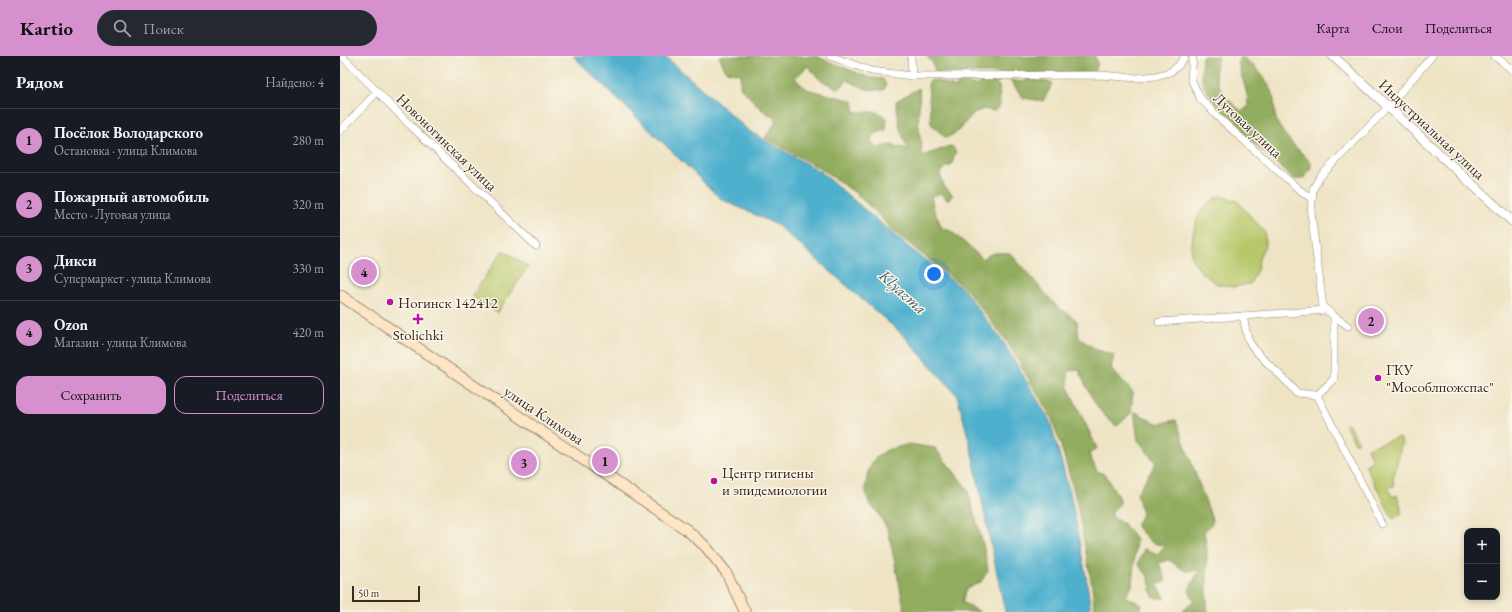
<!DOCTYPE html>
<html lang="ru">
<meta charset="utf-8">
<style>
body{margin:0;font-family:"EB Garamond",serif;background:#242831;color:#f1f3f6}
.controls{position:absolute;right:12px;bottom:12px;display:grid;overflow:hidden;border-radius:8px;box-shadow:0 2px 6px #0003}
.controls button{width:36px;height:36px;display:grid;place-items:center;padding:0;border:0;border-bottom:1px solid #363941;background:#171b24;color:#f1f3f6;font:20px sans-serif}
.scale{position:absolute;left:12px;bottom:10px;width:68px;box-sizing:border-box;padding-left:4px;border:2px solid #3b2a1e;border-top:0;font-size:11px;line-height:14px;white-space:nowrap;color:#3b2a1e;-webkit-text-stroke:3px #fbf7ec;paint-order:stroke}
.you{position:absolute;left:594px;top:218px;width:14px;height:14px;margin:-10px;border:3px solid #fff;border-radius:50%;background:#1a73e8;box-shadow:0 0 0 6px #1a73e833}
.badge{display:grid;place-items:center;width:26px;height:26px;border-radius:50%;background:#d690ce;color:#111;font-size:13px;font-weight:700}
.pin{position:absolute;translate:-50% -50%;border:2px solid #fff;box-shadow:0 1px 4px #0006}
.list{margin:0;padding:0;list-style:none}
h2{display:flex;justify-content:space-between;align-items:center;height:52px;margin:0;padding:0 16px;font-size:17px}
h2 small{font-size:13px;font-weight:400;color:#9ea1a6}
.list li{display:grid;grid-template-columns:26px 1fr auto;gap:12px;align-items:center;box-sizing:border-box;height:64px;padding:0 16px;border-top:1px solid #363941}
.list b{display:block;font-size:15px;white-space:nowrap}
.list p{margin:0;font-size:13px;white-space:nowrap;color:#9ea1a6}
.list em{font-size:13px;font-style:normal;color:#9ea1a6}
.actions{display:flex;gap:8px;padding:12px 16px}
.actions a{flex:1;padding:9px 0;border:1px solid #d690ce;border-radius:12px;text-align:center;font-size:14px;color:#d690ce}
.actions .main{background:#d690ce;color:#111}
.icon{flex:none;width:22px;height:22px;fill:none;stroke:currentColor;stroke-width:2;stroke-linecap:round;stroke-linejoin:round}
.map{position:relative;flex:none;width:1172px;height:556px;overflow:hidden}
header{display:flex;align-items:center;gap:24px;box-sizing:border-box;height:56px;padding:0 20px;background:#d690ce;color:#111}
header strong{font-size:19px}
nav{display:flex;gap:22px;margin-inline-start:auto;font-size:14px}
.search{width:280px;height:36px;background:#242831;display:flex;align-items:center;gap:10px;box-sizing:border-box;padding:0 14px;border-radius:22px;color:#9ea1a6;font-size:15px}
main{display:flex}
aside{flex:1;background:#171b24}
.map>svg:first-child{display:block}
.green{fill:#b8c76a;stroke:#7a7844}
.forest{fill:#92ac5e;stroke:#666b3e}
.water{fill:#4fb0ce;stroke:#456d76}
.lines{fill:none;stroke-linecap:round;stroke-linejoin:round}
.minor-casing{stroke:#948772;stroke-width:8}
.tertiary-casing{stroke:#948772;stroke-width:10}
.secondary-casing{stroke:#948772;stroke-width:12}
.minor{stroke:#fff;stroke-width:7}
.tertiary{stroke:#fff;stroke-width:9}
.secondary{stroke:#fde5c5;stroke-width:10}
.poi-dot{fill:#b5179e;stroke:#fbf7ec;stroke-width:1.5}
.labels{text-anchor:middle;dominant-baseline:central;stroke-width:3;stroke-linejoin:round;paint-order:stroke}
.street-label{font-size:15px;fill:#3b2a1e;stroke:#fbf7ec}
.poi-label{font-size:15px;fill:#3b2a1e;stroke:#fbf7ec;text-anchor:start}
.water-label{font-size:16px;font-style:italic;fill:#42595c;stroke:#fbf7ec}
</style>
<header>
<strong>Kartio</strong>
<div class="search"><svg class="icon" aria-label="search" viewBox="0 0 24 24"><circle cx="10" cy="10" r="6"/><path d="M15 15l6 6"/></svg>Поиск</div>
<nav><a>Карта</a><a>Слои</a><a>Поделиться</a></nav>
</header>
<main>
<aside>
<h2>Рядом<small>Найдено: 4</small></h2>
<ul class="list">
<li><span class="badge">1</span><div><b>Посёлок Володарского</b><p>Остановка · улица Климова</p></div><em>280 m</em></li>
<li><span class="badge">2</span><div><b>Пожарный автомобиль</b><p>Место · Луговая улица</p></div><em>320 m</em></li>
<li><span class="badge">3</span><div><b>Дикси</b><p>Супермаркет · улица Климова</p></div><em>330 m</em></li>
<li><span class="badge">4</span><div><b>Ozon</b><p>Магазин · улица Климова</p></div><em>420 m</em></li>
</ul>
<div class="actions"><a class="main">Сохранить</a><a>Поделиться</a></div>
</aside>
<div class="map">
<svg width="1172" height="556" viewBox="0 0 1172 556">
<rect width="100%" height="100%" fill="#fbf7ec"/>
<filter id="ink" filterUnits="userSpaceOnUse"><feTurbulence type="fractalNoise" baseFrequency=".025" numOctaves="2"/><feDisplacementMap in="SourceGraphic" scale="8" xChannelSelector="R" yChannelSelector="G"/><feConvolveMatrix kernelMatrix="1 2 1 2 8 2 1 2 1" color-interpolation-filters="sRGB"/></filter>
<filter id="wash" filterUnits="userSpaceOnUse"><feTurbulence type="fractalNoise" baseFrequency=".012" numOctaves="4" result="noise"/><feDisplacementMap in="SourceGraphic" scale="16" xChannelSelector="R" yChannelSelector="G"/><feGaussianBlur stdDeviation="0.9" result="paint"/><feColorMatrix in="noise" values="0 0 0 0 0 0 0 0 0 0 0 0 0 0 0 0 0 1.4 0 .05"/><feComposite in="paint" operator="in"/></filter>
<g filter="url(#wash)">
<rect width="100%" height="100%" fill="#eee4c5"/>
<g class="green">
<path d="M 880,140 L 897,145 L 925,176 L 925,189 L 919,202 L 918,212 L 910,228 L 892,231 L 877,228 L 862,217 L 851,201 L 853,178 L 858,160 L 867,148 Z"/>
<path d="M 163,194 L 188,211 L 157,257 L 132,240 Z"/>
<path d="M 1008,367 L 1018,385 L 1015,387 L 1005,369 Z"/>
<path d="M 1059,381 L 1062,385 L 1053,424 L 1054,430 L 1048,431 L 1052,441 L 1057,439 L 1061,451 L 1061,458 L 1053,463 L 1025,409 L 1033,404 L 1027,392 Z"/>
</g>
<g class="forest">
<path d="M 379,0 L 475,0 L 530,22 L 543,23 L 546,29 L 544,34 L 526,33 L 507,24 L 499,33 L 479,23 L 468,10 L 455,22 L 466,33 L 513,45 L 515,56 L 537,56 L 547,62 L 546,74 L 535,78 L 531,85 L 537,92 L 551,89 L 568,93 L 560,73 L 556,45 L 579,32 C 581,46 577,59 579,72 C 580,84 583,88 581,100 L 612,90 L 616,96 L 611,110 L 607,110 L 600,118 L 604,130 L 613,139 L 607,144 L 601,138 L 591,140 L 594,154 L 602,172 L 611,175 L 643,203 C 652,195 658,197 670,197 L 719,253 L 726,256 L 737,265 L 739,282 L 757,294 L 774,299 L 771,313 L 793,336 L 791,357 L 777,370 C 757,357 748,335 739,314 L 728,315 L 728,331 L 757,392 L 749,398 L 757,415 L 766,419 L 781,446 L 772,456 L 772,461 L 784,468 L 796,484 L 792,530 L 786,540 L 802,549 L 799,556 L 755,556 L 752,530 L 736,442 L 721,390 L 712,363 L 668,287 L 626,233 L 553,175 L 535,155 L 514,136 L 483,114 L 425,82 L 437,64 L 420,52 L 400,31 L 401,18 L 386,15 Z"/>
<path d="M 749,0 L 755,0 C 758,7 758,12 753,17 L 596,17 L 592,6 L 587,1 Z"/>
<path d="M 862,0 L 879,0 C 876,8 874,14 876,22 C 878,32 893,50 902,55 L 908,51 C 909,36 900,20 898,5 L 902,1 C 917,11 931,26 934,44 C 935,50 934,57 936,63 C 942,80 959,94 971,106 L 971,112 L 963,123 L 954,123 L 893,69 L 871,41 L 863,29 L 861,18 Z"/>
<path d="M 617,23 L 627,24 L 630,28 L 635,30 L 640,26 L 652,25 L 659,30 L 660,50 L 654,55 L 643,53 L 633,58 L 616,77 L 606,82 L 591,68 L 588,28 L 591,24 L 598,25 L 617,32 Z"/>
<path d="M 688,23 C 697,23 704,26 713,27 L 703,45 L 683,42 L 670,24 L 683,26 Z"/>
<path d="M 794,355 L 817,368 L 836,364 L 873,466 L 864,476 L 867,494 L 867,553 L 869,556 L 842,556 L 854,545 L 849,534 L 859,514 L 845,515 L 829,504 L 819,507 L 826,525 L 817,529 L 826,543 L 813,541 L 808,520 L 798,508 L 804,493 L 818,498 L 824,490 L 811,486 L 796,470 L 802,458 L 797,437 L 816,407 L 798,384 Z"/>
<path d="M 569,388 L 595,392 L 627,432 L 643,488 L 648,514 L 641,526 L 626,533 L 622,546 L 640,556 L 565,556 L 548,474 L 538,457 L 529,447 L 525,433 L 528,416 L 534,403 L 547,394 Z"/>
</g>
<path class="water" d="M 233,0 L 325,0 L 409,75 L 481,116 L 567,190 L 623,233 L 664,287 L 710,365 L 731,441 L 747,526 L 751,556 L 665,556 L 631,392 L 617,339 L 562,278 L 437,169 L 381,143 Z"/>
</g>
<g filter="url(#ink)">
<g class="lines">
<g class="minor-casing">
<g id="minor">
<path d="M 2,0 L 71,70 L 196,190"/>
<path d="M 490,0 L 531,15 L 572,20 L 760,19 L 797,22 L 816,20 L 830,16 L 838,10 L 845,0"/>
<path d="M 571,0 L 572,20"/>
<path d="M 853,0 L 851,23 L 860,42 L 878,61 L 956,131 L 972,143"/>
<path d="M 1155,0 L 1172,14"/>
<path d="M 0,75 L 37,36"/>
<path d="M 903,260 C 905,268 906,280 910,287 C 922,306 943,318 956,337 L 977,339"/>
<path d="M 819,266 L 987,254"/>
<path d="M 1008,270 L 994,260 L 983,251 L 971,157 L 973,133 L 980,121 L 1048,51 L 1092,0"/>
<path d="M 977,339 L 1042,468"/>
<path d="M 977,339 L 994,323 L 994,260"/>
</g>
</g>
<g class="tertiary-casing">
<path id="tertiary" d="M 993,0 L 1172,165"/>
</g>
<g class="secondary-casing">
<path id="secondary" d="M 0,239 L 347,474 L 366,491 L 386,516 L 405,556"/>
</g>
<use href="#minor" class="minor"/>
<use href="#tertiary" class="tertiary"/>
<use href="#secondary" class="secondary"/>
</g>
</g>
<g class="poi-dot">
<circle cx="50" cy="246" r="4"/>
<path d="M76 257h4v4h4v4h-4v4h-4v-4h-4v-4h4z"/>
<circle cx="1038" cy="322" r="4"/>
<circle cx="374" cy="425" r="4"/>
</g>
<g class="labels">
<g class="street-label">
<text transform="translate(908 69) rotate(43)">Луговая улица</text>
<text transform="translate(1092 73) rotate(43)">Индустриальная улица</text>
<text transform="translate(107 86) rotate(44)">Новоногинская улица</text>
<text transform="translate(204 359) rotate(34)">улица Климова</text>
</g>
<g class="poi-label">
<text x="58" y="246">Ногинск 142412</text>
<text x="78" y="278" text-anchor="middle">Stolichki</text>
<text x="1046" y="313">ГКУ<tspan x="1046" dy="17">"Мособлпожспас"</tspan></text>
<text x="382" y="416">Центр гигиены<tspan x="382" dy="17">и эпидемиологии</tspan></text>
</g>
<g class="water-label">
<text transform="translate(563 236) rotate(42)">Klyazma</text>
</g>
</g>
</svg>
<div class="controls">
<button>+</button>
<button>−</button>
</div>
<div class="scale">50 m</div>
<div class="you"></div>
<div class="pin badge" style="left:265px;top:405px">1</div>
<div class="pin badge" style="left:1031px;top:265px">2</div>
<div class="pin badge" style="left:184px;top:407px">3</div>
<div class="pin badge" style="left:24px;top:216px">4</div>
</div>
</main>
